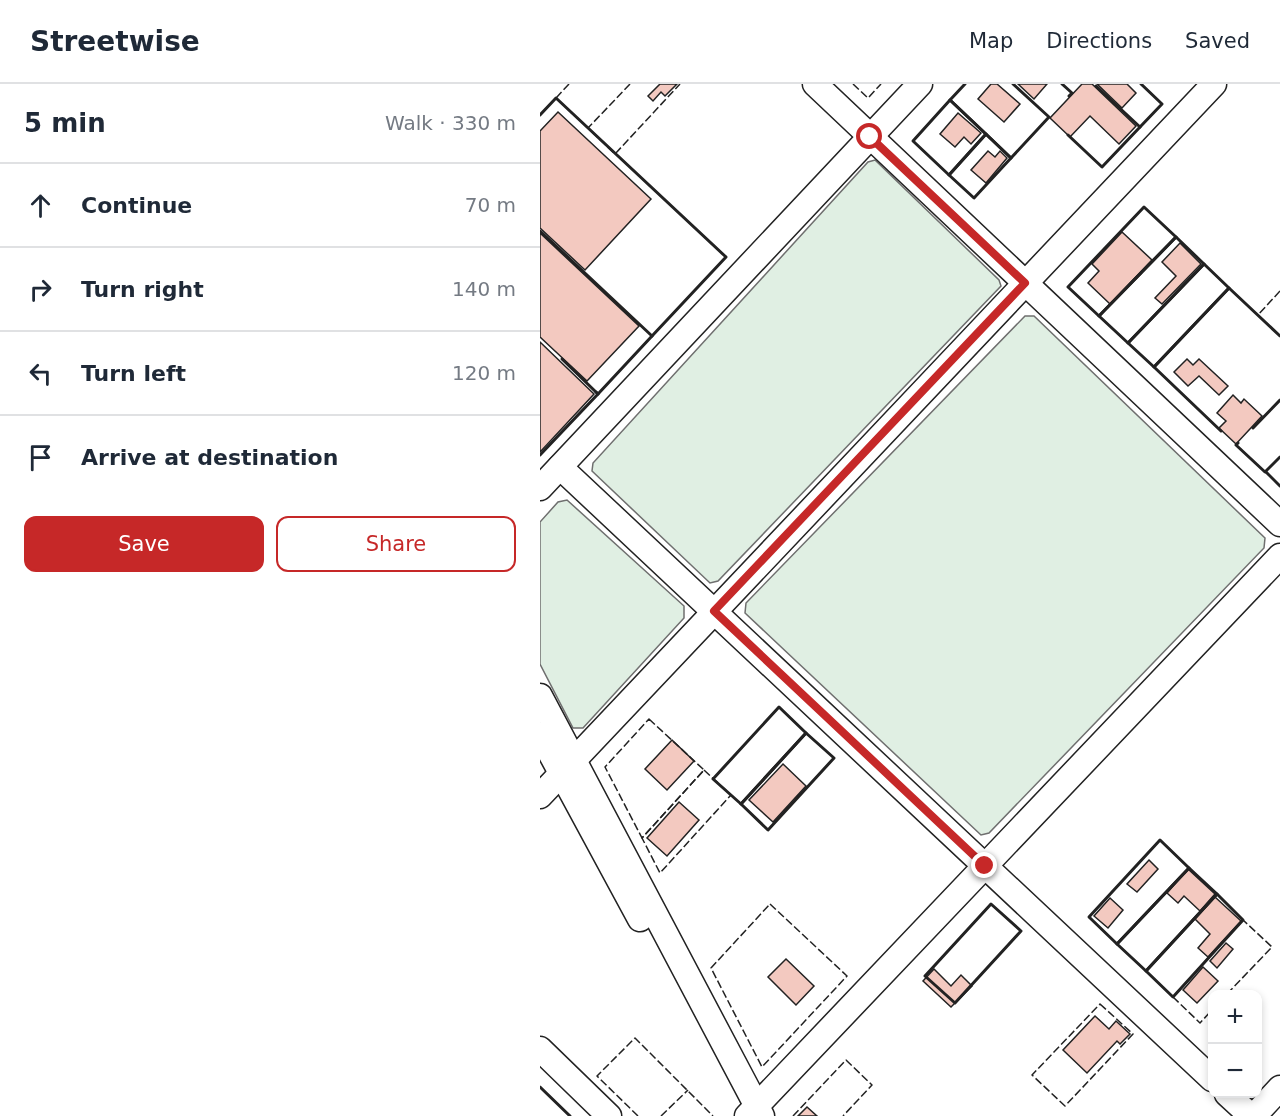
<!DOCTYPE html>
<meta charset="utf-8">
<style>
body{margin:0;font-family:"DejaVu Sans",sans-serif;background:#f2f2f3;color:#1f2937}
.controls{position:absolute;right:18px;bottom:18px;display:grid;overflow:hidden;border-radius:12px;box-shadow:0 3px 9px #0003}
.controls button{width:54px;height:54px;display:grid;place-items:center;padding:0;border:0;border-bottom:2px solid #e0e1e3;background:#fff;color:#1f2937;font:30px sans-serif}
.stop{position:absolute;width:18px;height:18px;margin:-14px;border:4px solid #c62828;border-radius:50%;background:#fff}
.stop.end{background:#c62828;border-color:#fff;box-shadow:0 2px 6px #0008}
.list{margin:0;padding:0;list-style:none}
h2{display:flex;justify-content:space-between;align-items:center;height:78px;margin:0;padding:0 24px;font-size:26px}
h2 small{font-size:20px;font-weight:400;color:#747a83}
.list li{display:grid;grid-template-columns:39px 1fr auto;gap:18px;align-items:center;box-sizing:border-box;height:84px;padding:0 24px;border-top:2px solid #e0e1e3}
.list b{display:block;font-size:22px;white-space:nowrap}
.list em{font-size:20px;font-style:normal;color:#747a83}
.actions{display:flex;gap:12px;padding:18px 24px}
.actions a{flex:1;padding:14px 0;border:2px solid #c62828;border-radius:12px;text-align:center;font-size:21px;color:#c62828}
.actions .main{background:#c62828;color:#fff}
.icon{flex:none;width:33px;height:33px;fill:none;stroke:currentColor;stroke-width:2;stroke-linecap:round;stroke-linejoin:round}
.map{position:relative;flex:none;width:740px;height:1032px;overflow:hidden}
header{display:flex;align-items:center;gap:36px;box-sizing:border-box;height:84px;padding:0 30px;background:#fff;border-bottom:2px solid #e0e1e3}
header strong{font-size:28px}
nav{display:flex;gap:33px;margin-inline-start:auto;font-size:21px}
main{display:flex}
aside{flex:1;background:#fff}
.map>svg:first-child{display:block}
.green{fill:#e0efe3;stroke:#6f6f6f;stroke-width:1.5}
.building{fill:#f3c9c0;stroke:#222;stroke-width:1.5}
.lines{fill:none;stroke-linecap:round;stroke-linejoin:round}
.minor-casing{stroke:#222;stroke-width:27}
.minor{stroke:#fff;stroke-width:24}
.fence{stroke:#222;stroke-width:1.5;stroke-dasharray:8 3;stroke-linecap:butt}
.wall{stroke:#222;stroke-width:3}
.route{stroke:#c62828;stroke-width:8}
</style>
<header>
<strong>Streetwise</strong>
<nav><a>Map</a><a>Directions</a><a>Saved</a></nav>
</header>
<main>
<aside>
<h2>5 min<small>Walk · 330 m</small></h2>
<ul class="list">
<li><svg class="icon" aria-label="ahead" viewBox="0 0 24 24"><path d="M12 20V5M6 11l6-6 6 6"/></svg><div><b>Continue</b></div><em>70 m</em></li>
<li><svg class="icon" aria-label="right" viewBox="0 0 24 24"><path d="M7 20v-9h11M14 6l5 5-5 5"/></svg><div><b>Turn right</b></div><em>140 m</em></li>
<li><svg class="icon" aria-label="left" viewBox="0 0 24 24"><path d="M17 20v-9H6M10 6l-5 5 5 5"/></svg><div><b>Turn left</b></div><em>120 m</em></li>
<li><svg class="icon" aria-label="arrive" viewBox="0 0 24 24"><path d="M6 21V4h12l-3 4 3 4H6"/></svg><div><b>Arrive at destination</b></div></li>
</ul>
<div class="actions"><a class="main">Save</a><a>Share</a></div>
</aside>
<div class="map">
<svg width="740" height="1032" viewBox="0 0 740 1032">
<rect width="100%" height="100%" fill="#fff"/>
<g class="green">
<path d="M 335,76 L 459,196 L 461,202 L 178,497 L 170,499 L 52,387 L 53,379 L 328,78 Z"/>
<path d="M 485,232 L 494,232 L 725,454 L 724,464 L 449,749 L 441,751 L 205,529 L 206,519 Z"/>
<path d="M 27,416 L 144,522 L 144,534 L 43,644 L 33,644 L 0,580 L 0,438 L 18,418 Z"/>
</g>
<g class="building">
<path d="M 120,0 L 137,0 L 125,12 L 121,8 L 113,17 L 108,12 Z"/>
<path d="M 451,0 L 457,0 L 480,20 L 464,38 L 438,15 Z"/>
<path d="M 478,0 L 507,0 L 494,15 Z"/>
<path d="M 542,0 L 552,0 L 596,42 L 579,60 L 550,32 L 530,53 L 510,34 Z"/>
<path d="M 557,0 L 587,0 L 596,9 L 582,24 Z"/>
<path d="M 18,28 L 111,115 L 45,186 L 0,144 L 0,47 Z"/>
<path d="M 418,29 L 441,49 L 431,60 L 424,53 L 415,63 L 400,50 Z"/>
<path d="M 448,67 L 455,73 L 460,67 L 467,74 L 446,99 L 431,86 Z"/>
<path d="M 582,148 L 612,176 L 570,220 L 548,199 L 559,187 L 552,180 Z"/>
<path d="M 0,149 L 99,242 L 47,297 L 0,253 Z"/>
<path d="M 640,159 L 661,180 L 622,220 L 615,214 L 636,192 L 622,178 Z"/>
<path d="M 0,258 L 54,310 L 0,368 Z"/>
<path d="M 647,275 L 653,281 L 659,275 L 688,302 L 679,311 L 659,292 L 648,302 L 634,288 Z"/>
<path d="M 693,311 L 701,319 L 704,315 L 722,332 L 696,360 L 679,344 L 686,337 L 677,329 Z"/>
<path d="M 132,656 L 154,677 L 127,706 L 105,685 Z"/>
<path d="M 243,680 L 266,702 L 233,738 L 209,716 Z"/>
<path d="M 139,718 L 159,736 L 127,772 L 107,754 Z"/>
<path d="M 609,776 L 618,785 L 597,808 L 587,800 Z"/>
<path d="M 648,785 L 675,810 L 660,827 L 644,812 L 638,819 L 627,809 Z"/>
<path d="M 675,813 L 701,837 L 668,873 L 658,864 L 670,850 L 655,835 Z"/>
<path d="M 570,814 L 583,826 L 568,844 L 554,832 Z"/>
<path d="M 686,859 L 693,865 L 677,884 L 670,877 Z"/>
<path d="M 246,875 L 274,902 L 256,921 L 228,893 Z"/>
<path d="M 663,883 L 678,897 L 657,919 L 643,906 Z"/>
<path d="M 394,885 L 411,902 L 421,891 L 432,902 L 411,923 L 383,897 Z"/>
<path d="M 555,932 L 569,945 L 576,937 L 590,950 L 580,960 L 577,957 L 547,989 L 523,966 Z"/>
<path d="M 267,1023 L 277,1032 L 258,1032 Z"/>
</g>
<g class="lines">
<g class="minor-casing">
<g id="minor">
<path d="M 275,0 L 740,440"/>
<path d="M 20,383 L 672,995"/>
<path d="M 0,404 L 380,0"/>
<path d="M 0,612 L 222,1032"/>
<path d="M 0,650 L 100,835"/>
<path d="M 0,712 L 674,0"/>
<path d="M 0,965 L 69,1032"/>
<path d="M 687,1010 L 711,1032"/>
<path d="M 207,1032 L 740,472"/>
<path d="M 714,1032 L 740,1004"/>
</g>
</g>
<use href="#minor" class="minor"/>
<g class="fence">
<path d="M 29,0 L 16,14 L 48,44 L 50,43"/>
<path d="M 90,0 L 48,44 L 75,70 L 140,0"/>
<path d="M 313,0 L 328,14 L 341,0"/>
<path d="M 740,207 L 718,231 L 740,252"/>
<path d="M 109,635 L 164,686 L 102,754 L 65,683 Z"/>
<path d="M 164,686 L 191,711 L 120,789 L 102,754 Z"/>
<path d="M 230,820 L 307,892 L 222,983 L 171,884 Z"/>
<path d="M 670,872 L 633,913 L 660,939 L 672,926"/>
<path d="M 687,910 L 732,863 L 703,836 L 699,841"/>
<path d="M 560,920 L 593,950 L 525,1022 L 492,991 Z"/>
<path d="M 98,1032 L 57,992 L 95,954 L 173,1032"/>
<path d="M 121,1032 L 148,1006"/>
<path d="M 253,1032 L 306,976 L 332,1001 L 303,1032"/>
</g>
<g class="wall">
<path d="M 425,0 L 410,16 L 471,74 L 509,33 L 473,0"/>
<path d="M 522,0 L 532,9 L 529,12"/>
<path d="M 410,16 L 446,50 L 409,91 L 373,57 Z"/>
<path d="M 0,31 L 16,14 L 186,173 L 112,252 L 0,147"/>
<path d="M 600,43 L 622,20 L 601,0"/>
<path d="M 446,50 L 471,74 L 434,114 L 409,91 Z"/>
<path d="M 528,51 L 562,83 L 600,43 L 556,2"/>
<path d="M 604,123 L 636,153 L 559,232 L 528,203 Z"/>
<path d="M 636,153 L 664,180 L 588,259 L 559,232 Z"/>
<path d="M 664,180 L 689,204 L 614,283 L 588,259 Z"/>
<path d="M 22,275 L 58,310 L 112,252"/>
<path d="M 713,344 L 740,316"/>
<path d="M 681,347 L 614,283 L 689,204 L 740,252"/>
<path d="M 698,359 L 696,361 L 725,388 L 740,373"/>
<path d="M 0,371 L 58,310 L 56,308"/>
<path d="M 726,388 L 740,402"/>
<path d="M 239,623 L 266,649 L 201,720 L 173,695 Z"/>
<path d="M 266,649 L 294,674 L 228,746 L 201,720 Z"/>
<path d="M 620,756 L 649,784 L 577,860 L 549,833 Z"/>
<path d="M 649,784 L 677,810 L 606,887 L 577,860 Z"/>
<path d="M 677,810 L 703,836 L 633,913 L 606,887 Z"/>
<path d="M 451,820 L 481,847 L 415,919 L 385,892 Z"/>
<path d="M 0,1003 L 30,1032"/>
</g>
</g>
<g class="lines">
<path class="route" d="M 330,53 L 485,199 L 174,527 L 445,782"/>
</g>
</svg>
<div class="controls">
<button>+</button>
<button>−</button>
</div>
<div class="stop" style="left:330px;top:53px"></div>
<div class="stop end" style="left:445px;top:782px"></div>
</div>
</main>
